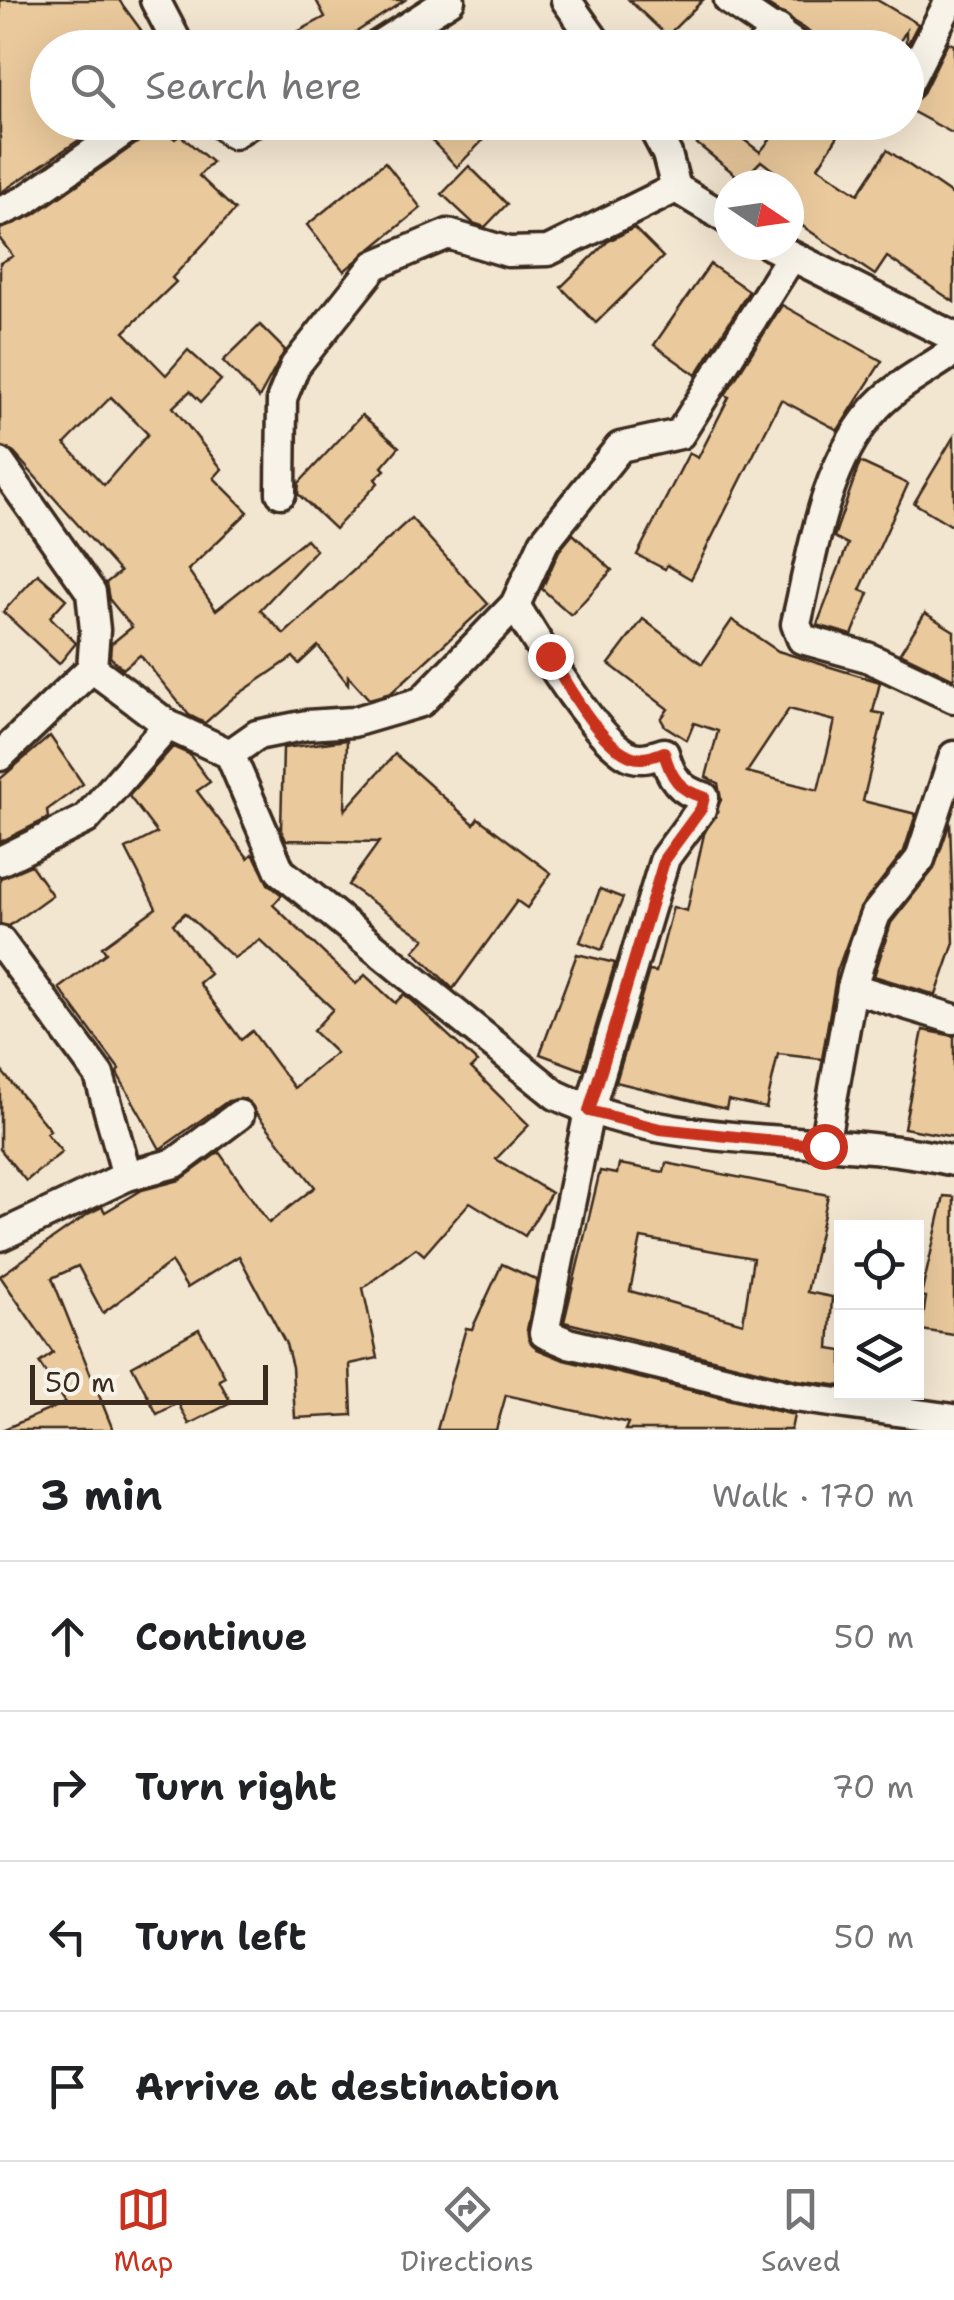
<!DOCTYPE html>
<meta charset="utf-8">
<style>
body{margin:0;font-family:"Shantell Sans",sans-serif;background:#f6f6f6;color:#202124}
.controls{position:absolute;right:30px;bottom:30px;display:grid;overflow:hidden;border-radius:0px;box-shadow:0 10px 40px #0002}
.controls button{width:90px;height:90px;display:grid;place-items:center;padding:0;border:0;border-bottom:2px solid #e0e0e0;background:#fff;color:#202124;font:50px sans-serif}
.compass{position:absolute;left:714px;top:170px;width:90px;height:90px;border-radius:50%;background:#fff;box-shadow:0 10px 40px #0002;rotate:103deg}
.scale{position:absolute;left:30px;bottom:25px;width:238px;box-sizing:border-box;padding-left:10px;border:5px solid #3b2a1e;border-top:0;font-size:28px;line-height:35px;white-space:nowrap;color:#3b2a1e;-webkit-text-stroke:8px #f7f3e8;paint-order:stroke}
.stop{position:absolute;width:30px;height:30px;margin:-22px;border:8px solid #c8321e;border-radius:50%;background:#fff}
.stop.end{background:#c8321e;border-color:#fff;box-shadow:0 2px 10px #0008}
.list{margin:0;padding:0;list-style:none}
h2{display:flex;justify-content:space-between;align-items:center;height:130px;margin:0;padding:0 40px;font-size:42px}
h2 small{font-size:32px;font-weight:400;color:#757577}
.list li{display:grid;grid-template-columns:65px 1fr auto;gap:30px;align-items:center;box-sizing:border-box;height:150px;padding:0 40px;border-top:2px solid #e0e0e0}
.list b{display:block;font-size:38px;white-space:nowrap}
.list em{font-size:32px;font-style:normal;color:#757577}
.icon{flex:none;width:55px;height:55px;fill:none;stroke:currentColor;stroke-width:2;stroke-linecap:round;stroke-linejoin:round}
.map{position:relative;flex:none;width:954px;height:1430px;overflow:hidden}
.search{position:absolute;background:#fff;box-shadow:0 10px 40px #0002;left:30px;right:30px;top:30px;height:110px;display:flex;align-items:center;gap:25px;box-sizing:border-box;padding:0 35px;border-radius:55px;color:#757577;font-size:38px}
.sheet{height:730px;background:#fff}
nav{display:flex;justify-content:space-around;align-items:center;box-sizing:border-box;height:140px;border-top:2px solid #e0e0e0;background:#fff;font-size:28px;color:#757577}
nav a{display:grid;justify-items:center;gap:5px}
nav .on{color:#c8321e}
.map>svg:first-child{display:block}
.building{fill:#eac99c;stroke:#3b2a1e;stroke-width:2.5;fill-rule:evenodd}
.lines{fill:none;stroke-linecap:round;stroke-linejoin:round}
.street-casing{stroke:#3b2a1e;stroke-width:35}
.street{stroke:#f7f3e8;stroke-width:28}
.route{stroke:#c8321e;stroke-width:12}
</style>
<div class="map">
<svg width="954" height="1430" viewBox="0 0 954 1430">
<rect width="100%" height="100%" fill="#f3e6d1"/>
<filter id="ink" filterUnits="userSpaceOnUse"><feTurbulence type="fractalNoise" baseFrequency=".01" numOctaves="2"/><feDisplacementMap in="SourceGraphic" scale="20" xChannelSelector="R" yChannelSelector="G"/><feConvolveMatrix kernelMatrix="1 2 1 2 8 2 1 2 1" color-interpolation-filters="sRGB"/></filter>
<g filter="url(#ink)">
<g class="building">
<path d="M 0,0 L 119,0 L 141,30 L 116,48 L 48,48 L 48,122 L 106,122 L 0,193 Z"/>
<path d="M 316,0 L 405,0 L 332,48 L 267,48 L 325,17 Z"/>
<path d="M 629,0 L 703,0 L 667,36 Z"/>
<path d="M 760,0 L 877,0 L 918,24 L 906,47 L 906,31 L 896,48 L 835,48 Z"/>
<path d="M 948,42 L 954,45 L 954,134 L 906,108 L 922,95 Z"/>
<path d="M 154,122 L 175,139 L 180,135 L 212,162 L 199,176 L 235,210 L 172,278 L 176,282 L 124,332 L 166,375 L 188,350 L 221,380 L 201,402 L 190,391 L 173,407 L 222,469 L 214,478 L 248,512 L 188,570 L 216,610 L 306,539 L 316,550 L 260,610 L 284,634 L 411,518 L 488,604 L 391,693 L 369,699 L 348,676 L 348,684 L 318,646 L 299,664 L 293,657 L 233,698 L 205,723 L 189,715 L 140,655 L 123,669 L 110,657 L 111,644 L 132,627 L 109,599 L 106,583 L 120,572 L 14,453 L 0,446 L 0,263 L 13,256 L 0,239 L 0,229 L 34,215 L 147,136 ZM 111,397 L 148,434 L 104,485 L 65,444 Z"/>
<path d="M 414,122 L 476,122 L 488,135 L 457,167 Z"/>
<path d="M 670,122 L 721,122 L 760,152 L 784,122 L 847,122 L 818,167 L 858,194 L 887,150 L 954,196 L 954,302 L 887,257 L 875,275 L 789,217 L 789,185 L 764,185 L 774,171 L 761,161 L 742,180 Z"/>
<path d="M 385,162 L 421,208 L 344,271 L 307,225 Z"/>
<path d="M 469,166 L 507,204 L 485,227 L 473,223 L 442,194 Z"/>
<path d="M 634,228 L 663,257 L 596,323 L 561,287 L 607,242 Z"/>
<path d="M 710,264 L 749,291 L 696,375 L 654,345 Z"/>
<path d="M 782,305 L 882,361 L 838,430 L 781,400 L 691,579 L 667,565 L 665,569 L 637,555 L 689,453 L 698,458 L 729,397 L 725,395 Z"/>
<path d="M 260,325 L 285,350 L 259,398 L 223,361 Z"/>
<path d="M 362,415 L 399,447 L 382,467 L 385,470 L 375,479 L 378,483 L 335,529 L 298,494 L 299,483 Z"/>
<path d="M 954,436 L 954,527 L 914,503 Z"/>
<path d="M 860,462 L 908,484 L 860,590 L 869,593 L 852,635 L 817,625 L 848,544 L 834,537 Z"/>
<path d="M 573,534 L 612,570 L 571,615 L 542,589 L 559,551 Z"/>
<path d="M 38,574 L 66,599 L 50,617 L 76,643 L 59,664 L 3,612 Z"/>
<path d="M 925,613 L 954,631 L 954,679 L 900,653 Z"/>
<path d="M 643,619 L 702,664 L 732,620 L 778,651 L 880,682 L 873,712 L 884,714 L 863,801 L 916,814 L 904,851 L 860,908 L 837,971 L 822,1059 L 778,1054 L 766,1108 L 728,1100 L 726,1109 L 616,1082 L 649,971 L 656,972 L 673,907 L 687,911 L 704,834 L 721,800 L 718,783 L 706,777 L 718,731 L 694,723 L 687,740 L 665,726 L 661,719 L 668,709 L 609,664 ZM 789,709 L 835,721 L 818,790 L 747,772 Z"/>
<path d="M 50,736 L 83,784 L 47,810 L 48,818 L 0,842 L 0,779 Z"/>
<path d="M 347,740 L 345,810 L 395,754 L 474,824 L 478,818 L 551,873 L 527,908 L 517,901 L 453,989 L 414,951 L 425,939 L 348,885 L 379,842 L 286,840 L 281,830 L 283,748 Z"/>
<path d="M 173,747 L 189,754 L 210,782 L 197,791 L 248,858 L 252,854 L 255,857 L 268,884 L 282,895 L 273,905 L 356,984 L 365,975 L 395,1003 L 404,994 L 477,1062 L 471,1068 L 529,1125 L 496,1159 L 551,1193 L 525,1236 L 470,1202 L 424,1255 L 416,1248 L 363,1288 L 378,1358 L 350,1364 L 352,1415 L 295,1418 L 292,1367 L 286,1344 L 239,1256 L 187,1288 L 171,1262 L 103,1313 L 78,1266 L 52,1278 L 113,1430 L 2,1430 L 65,1403 L 39,1363 L 53,1353 L 0,1276 L 88,1214 L 102,1207 L 105,1212 L 142,1190 L 180,1180 L 219,1152 L 269,1223 L 315,1187 L 245,1099 L 228,1101 L 160,1149 L 117,1073 L 119,1069 L 59,988 L 106,953 L 102,947 L 156,908 L 126,849 L 157,833 L 129,796 ZM 185,913 L 234,958 L 260,940 L 333,1009 L 313,1031 L 336,1053 L 294,1088 L 252,1031 L 241,1040 L 199,983 L 210,974 L 173,924 Z"/>
<path d="M 950,822 L 954,943 L 936,995 L 874,976 L 891,923 L 934,869 Z"/>
<path d="M 31,865 L 52,895 L 9,926 L 0,924 L 0,878 Z"/>
<path d="M 600,889 L 623,898 L 602,950 L 580,942 Z"/>
<path d="M 577,954 L 615,963 L 583,1070 L 540,1054 Z"/>
<path d="M 923,1030 L 954,1036 L 954,1137 L 904,1128 Z"/>
<path d="M 0,1069 L 50,1130 L 46,1133 L 62,1152 L 26,1181 L 0,1149 Z"/>
<path d="M 666,1163 L 828,1195 L 807,1292 L 832,1297 L 829,1349 L 842,1351 L 842,1386 L 797,1380 L 564,1322 L 600,1171 L 617,1174 L 619,1164 L 664,1172 ZM 641,1238 L 753,1258 L 743,1323 L 630,1291 Z"/>
<path d="M 944,1196 L 954,1197 L 954,1335 L 921,1330 L 926,1297 L 921,1296 Z"/>
<path d="M 502,1264 L 537,1280 L 527,1330 L 537,1349 L 564,1360 L 794,1415 L 791,1430 L 625,1430 L 628,1423 L 506,1395 L 496,1430 L 437,1430 L 466,1328 L 472,1329 Z"/>
<path d="M 199,1329 L 225,1377 L 219,1380 L 231,1403 L 189,1424 L 178,1403 L 157,1414 L 132,1366 Z"/>
</g>
<g class="lines">
<g class="street-casing">
<g id="street">
<path d="M 155,0 L 180,48"/>
<path d="M 566,0 L 600,48"/>
<path d="M 729,0 L 800,48"/>
<path d="M 374,48 L 450,0"/>
<path d="M 760,48 L 778,29"/>
<path d="M 906,87 L 950,0"/>
<path d="M 219,122 L 233,134 L 252,122"/>
<path d="M 650,122 L 667,154 L 676,188 L 729,220"/>
<path d="M 0,212 L 24,201 L 137,122"/>
<path d="M 770,245 L 954,337"/>
<path d="M 954,351 C 928,370 892,387 872,412 C 823,470 813,552 796,624 L 802,639 L 867,657 L 954,698"/>
<path d="M 0,463 L 91,592 L 95,630 L 92,668 L 168,725 L 230,754 L 280,871 L 556,1095 C 680,1154 823,1131 954,1161"/>
<path d="M 281,493 L 282,398 L 295,366 L 375,265 L 448,234 L 508,252 L 548,251 L 676,188"/>
<path d="M 515,605 C 535,638 599,747 633,757 C 644,760 654,756 664,753 C 670,776 680,792 704,797 L 701,809 L 665,858 L 589,1111 L 544,1333 L 568,1343 L 794,1397 L 954,1419"/>
<path d="M 230,754 L 257,735 L 307,725 L 353,722 L 421,702 L 515,605 L 544,542 L 620,447 L 680,434 L 791,257"/>
<path d="M 0,756 L 92,668"/>
<path d="M 0,861 L 86,819 L 168,725"/>
<path d="M 0,941 L 99,1075 L 127,1176"/>
<path d="M 852,988 L 954,1019"/>
<path d="M 824,1145 L 852,988 L 865,944 L 876,914 L 920,859 L 954,756"/>
<path d="M 0,1236 L 127,1176 L 175,1163 L 239,1115"/>
</g>
</g>
<use href="#street" class="street"/>
</g>
</g>
<g class="lines" filter="url(#ink)">
<path class="route" d="M 550,656 C 567,684 600,747 633,757 C 644,760 654,756 664,752 C 670,776 680,792 704,797 L 701,809 L 665,858 L 589,1111 L 660,1129 L 824,1146"/>
</g>
</svg>
<div class="controls">
<button><svg class="icon" aria-label="locate" viewBox="0 0 24 24"><circle cx="12" cy="12" r="6"/><path d="M12 2v4M12 18v4M2 12h4M18 12h4"/></svg></button>
<button><svg class="icon" aria-label="layers" viewBox="0 0 24 24"><path d="M12 4l9 5-9 5-9-5zM3 14l9 5 9-5"/></svg></button>
</div>
<svg class="compass" viewBox="-18 -18 36 36"><path d="M0-13l5 13h-10z" fill="#e53935"/><path d="M0 13l5-13h-10z" fill="#757577"/></svg>
<div class="scale">50 m</div>
<div class="stop" style="left:824px;top:1146px"></div>
<div class="stop end" style="left:550px;top:656px"></div>
<div class="search"><svg class="icon" aria-label="search" viewBox="0 0 24 24"><circle cx="10" cy="10" r="6"/><path d="M15 15l6 6"/></svg>Search here</div>
</div>
<section class="sheet">
<h2>3 min<small>Walk · 170 m</small></h2>
<ul class="list">
<li><svg class="icon" aria-label="ahead" viewBox="0 0 24 24"><path d="M12 20V5M6 11l6-6 6 6"/></svg><div><b>Continue</b></div><em>50 m</em></li>
<li><svg class="icon" aria-label="right" viewBox="0 0 24 24"><path d="M7 20v-9h11M14 6l5 5-5 5"/></svg><div><b>Turn right</b></div><em>70 m</em></li>
<li><svg class="icon" aria-label="left" viewBox="0 0 24 24"><path d="M17 20v-9H6M10 6l-5 5 5 5"/></svg><div><b>Turn left</b></div><em>50 m</em></li>
<li><svg class="icon" aria-label="arrive" viewBox="0 0 24 24"><path d="M6 21V4h12l-3 4 3 4H6"/></svg><div><b>Arrive at destination</b></div></li>
</ul>
</section>
<nav>
<a class="on"><svg class="icon" aria-label="map" viewBox="0 0 24 24"><path d="M3 6l6-2 6 2 6-2v14l-6 2-6-2-6 2zM9 4v14M15 6v14"/></svg>Map</a>
<a><svg class="icon" aria-label="directions" viewBox="0 0 24 24"><path d="M12 3l9 9-9 9-9-9zM9 14v-3h6M13 9l2 2-2 2"/></svg>Directions</a>
<a><svg class="icon" aria-label="saved" viewBox="0 0 24 24"><path d="M7 4h10v16l-5-4-5 4z"/></svg>Saved</a>
</nav>
